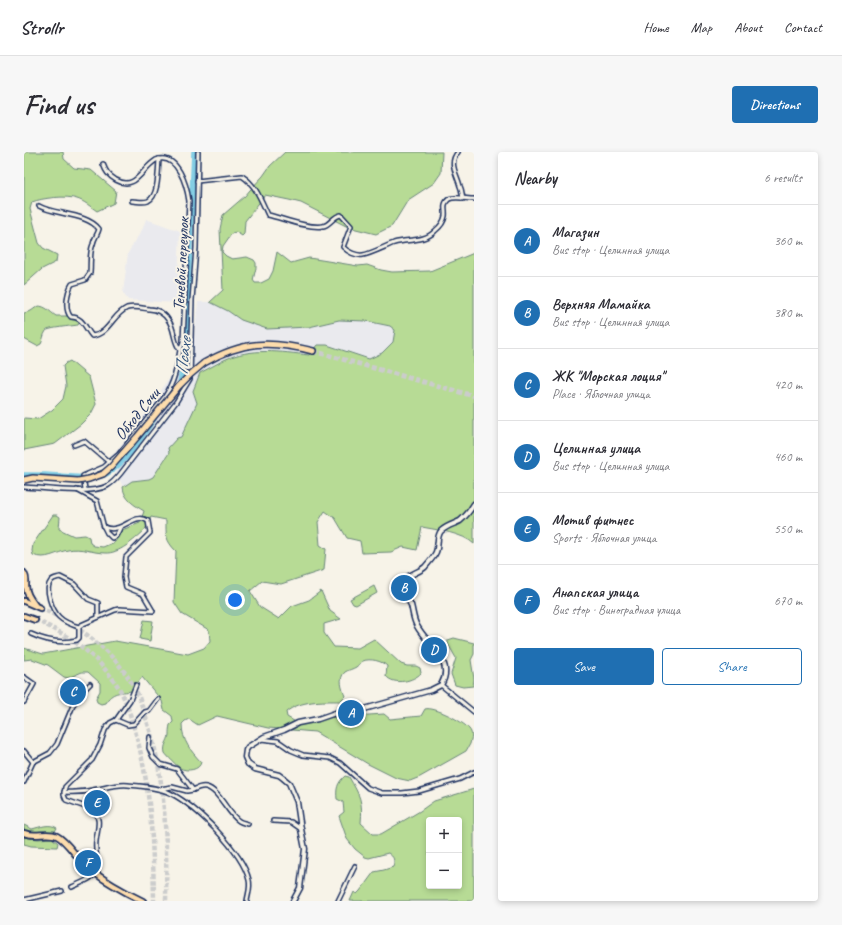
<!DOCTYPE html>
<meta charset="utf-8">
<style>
body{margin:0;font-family:Caveat,sans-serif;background:#f7f7f7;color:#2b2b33}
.controls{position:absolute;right:12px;bottom:12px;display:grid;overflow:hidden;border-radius:4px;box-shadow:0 2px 6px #0003}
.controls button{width:36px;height:36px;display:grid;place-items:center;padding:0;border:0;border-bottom:1px solid #e1e1e2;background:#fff;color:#2b2b33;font:20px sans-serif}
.you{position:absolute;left:211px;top:448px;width:14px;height:14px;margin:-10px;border:3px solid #fff;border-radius:50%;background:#1a73e8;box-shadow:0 0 0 6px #1a73e833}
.badge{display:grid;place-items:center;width:26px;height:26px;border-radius:50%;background:#1f6fb2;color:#fff;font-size:13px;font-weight:700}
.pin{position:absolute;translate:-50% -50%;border:2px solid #fff;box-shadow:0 1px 4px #0006}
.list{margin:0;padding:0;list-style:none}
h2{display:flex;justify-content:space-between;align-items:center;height:52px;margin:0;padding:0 16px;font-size:17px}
h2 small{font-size:13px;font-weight:400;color:#7c7c81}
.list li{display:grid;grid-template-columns:26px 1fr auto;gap:12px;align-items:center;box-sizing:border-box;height:72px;padding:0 16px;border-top:1px solid #e1e1e2}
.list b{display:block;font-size:15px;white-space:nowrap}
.list p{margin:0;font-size:13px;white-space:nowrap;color:#7c7c81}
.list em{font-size:13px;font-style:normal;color:#7c7c81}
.actions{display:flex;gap:8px;padding:12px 16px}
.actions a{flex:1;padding:9px 0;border:1px solid #1f6fb2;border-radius:4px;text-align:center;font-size:14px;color:#1f6fb2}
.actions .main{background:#1f6fb2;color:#fff}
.map{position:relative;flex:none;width:450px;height:749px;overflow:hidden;border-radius:4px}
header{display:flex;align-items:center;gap:24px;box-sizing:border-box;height:56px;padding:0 20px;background:#fff;border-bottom:1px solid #e1e1e2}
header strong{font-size:19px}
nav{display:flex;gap:22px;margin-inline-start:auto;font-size:14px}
.intro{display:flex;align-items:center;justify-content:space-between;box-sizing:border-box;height:96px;padding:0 24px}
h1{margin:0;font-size:28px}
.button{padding:10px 18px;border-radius:4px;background:#1f6fb2;color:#fff;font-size:14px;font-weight:700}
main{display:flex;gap:24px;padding:0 24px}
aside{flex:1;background:#fff;border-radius:4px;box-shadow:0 2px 6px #0003}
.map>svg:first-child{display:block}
.built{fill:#eaeaee}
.green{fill:#b7db95;stroke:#69857a;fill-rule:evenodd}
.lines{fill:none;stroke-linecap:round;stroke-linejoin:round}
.river{stroke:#84cee4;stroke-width:5.5}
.primary-tunnel{stroke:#cbcccc;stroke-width:4.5;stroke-dasharray:4.5 2;stroke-linecap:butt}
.highway-tunnel{stroke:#cbcccc;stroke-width:5;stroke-dasharray:5 2.5;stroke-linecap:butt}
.street-casing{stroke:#1b2f5e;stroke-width:6}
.secondary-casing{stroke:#1b2f5e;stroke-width:7}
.primary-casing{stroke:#1b2f5e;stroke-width:8}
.highway-casing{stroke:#1b2f5e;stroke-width:8}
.street{stroke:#f7f3e8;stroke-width:3}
.secondary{stroke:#f7f3e8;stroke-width:4}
.primary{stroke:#fddcac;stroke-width:4.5}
.highway{stroke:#fddcac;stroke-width:5}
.highway-bridge-casing{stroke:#1b2f5e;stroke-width:8;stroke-linecap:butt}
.highway-bridge{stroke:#fddcac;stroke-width:5}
.labels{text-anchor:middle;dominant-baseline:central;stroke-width:4;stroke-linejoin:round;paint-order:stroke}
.street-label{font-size:17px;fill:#1b2f5e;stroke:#f7f3e8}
.water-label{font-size:18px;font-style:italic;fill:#355780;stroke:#f7f3e8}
</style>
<header>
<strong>Strollr</strong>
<nav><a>Home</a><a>Map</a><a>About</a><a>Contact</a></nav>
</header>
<div class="intro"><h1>Find us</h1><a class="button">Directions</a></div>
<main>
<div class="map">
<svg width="450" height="749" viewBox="0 0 450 749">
<rect width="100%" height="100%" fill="#f7f3e8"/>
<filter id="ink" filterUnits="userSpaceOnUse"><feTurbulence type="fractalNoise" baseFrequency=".025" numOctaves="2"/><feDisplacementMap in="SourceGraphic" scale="8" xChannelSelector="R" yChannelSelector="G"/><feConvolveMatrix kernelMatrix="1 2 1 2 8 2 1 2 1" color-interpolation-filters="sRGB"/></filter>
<g filter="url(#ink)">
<g class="built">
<path d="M 122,67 L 156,79 L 153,151 L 104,148 L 99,141 L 104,101 L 119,76 Z"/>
<path d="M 174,150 L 186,150 L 204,159 L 217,168 L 285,175 L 315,168 L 342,169 L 366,174 L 371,178 L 369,190 L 358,201 L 345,207 L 303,193 L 293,193 L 285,203 L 248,199 L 226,200 L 169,239 L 173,251 L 157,285 L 138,310 L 135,317 L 129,325 L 125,327 L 108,329 L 99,335 L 86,307 L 117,268 L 147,224 L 169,197 Z"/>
</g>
<g class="green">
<path d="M 0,0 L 39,0 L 40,7 L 50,16 L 67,18 L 92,39 L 90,51 L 73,59 C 67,55 60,49 53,47 C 43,43 18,46 8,50 L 6,57 L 15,91 L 19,96 L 33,103 L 32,110 L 18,117 L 0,133 Z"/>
<path d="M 261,0 L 418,0 L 417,21 L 410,31 L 384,48 L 368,74 L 352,82 L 324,75 L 277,51 L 265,48 L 241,43 L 221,69 L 220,82 L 218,84 L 212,80 L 208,81 L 199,94 L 198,100 L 202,104 L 208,107 L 223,105 L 230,108 L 232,111 L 232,116 L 229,128 L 231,131 L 237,131 L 245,127 L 249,119 L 253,100 L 267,111 L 285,106 L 334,114 L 343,113 L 357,118 L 368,120 L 406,119 L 450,101 L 450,392 C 439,381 413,378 398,375 L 393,398 L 379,395 L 367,400 L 338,401 L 336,389 L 323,386 L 311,366 L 301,359 L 294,370 L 296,393 L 302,397 L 300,418 L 257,432 L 238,429 L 226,439 L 236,455 L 255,467 L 268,454 L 285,448 L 297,439 L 306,459 L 317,467 L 300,472 L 300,481 L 310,495 L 334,496 L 350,487 L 377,512 L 383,514 L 392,514 L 396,516 L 397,521 C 390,529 370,534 362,524 L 363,514 C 358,509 346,506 339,509 C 336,510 335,513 332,515 C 329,517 324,518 321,520 C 314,526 318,537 321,544 L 316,549 C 298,549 277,548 262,560 L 263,565 L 275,572 L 301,566 L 360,562 L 366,567 L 397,564 L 401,557 C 410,554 440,570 445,577 C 447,579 447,581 448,583 L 446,592 L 442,599 L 396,625 L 386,629 L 372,626 L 344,612 L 291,580 L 244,576 L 193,564 L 174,573 L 165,567 L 161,569 L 158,572 C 158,589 167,599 177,610 C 176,618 163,620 156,616 C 154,615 142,603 141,601 C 139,593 144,590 145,583 C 145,580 145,577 146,573 L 149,570 L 148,564 L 140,558 L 138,549 L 118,525 L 108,539 C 95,541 89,539 81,551 L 77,552 L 73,550 L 72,546 L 76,539 L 76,531 L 64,520 L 58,520 L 44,526 L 40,525 L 24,513 L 8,507 L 0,508 L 0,496 L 19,502 L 91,489 L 164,502 L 180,496 L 186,489 L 185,478 L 158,462 L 150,450 L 152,399 C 141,388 142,383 142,368 L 127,365 C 125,369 123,375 120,379 C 110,388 95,402 81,401 C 69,401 57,395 44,398 C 33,400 21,409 9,403 L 8,399 L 9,392 L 29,363 L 33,363 L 36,365 L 35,377 L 50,384 L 61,383 L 65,385 L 66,391 L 70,394 L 79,395 L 91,390 L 98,378 L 116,371 L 120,359 C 110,353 100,347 99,335 L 108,329 L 125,327 L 129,325 L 145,301 L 144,296 L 153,286 L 157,285 L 173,251 L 169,239 L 176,221 C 184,217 192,212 200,208 C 227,195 257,200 285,203 L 293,193 L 303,193 L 345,207 L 358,201 L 369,190 L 371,178 L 366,174 L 342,169 L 315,168 L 285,175 L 243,177 L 217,168 L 204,159 L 186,150 L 199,138 L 196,77 L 199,63 L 221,44 L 226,38 L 239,24 L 246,14 Z"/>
<path d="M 14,154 C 22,154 26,160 32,164 L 48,164 L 55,171 L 54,173 C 48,174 24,176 22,179 C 19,183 19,189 17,192 L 13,194 L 0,187 L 0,161 L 7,159 Z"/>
<path d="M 46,209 L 65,225 L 72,252 L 67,262 L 57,272 L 31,292 L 0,298 L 0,266 L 14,267 L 28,258 L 39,247 L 42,234 L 39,214 L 42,211 Z"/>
<path d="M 350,434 L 353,441 L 332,453 L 329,452 L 326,447 Z"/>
<path d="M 120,468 L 129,469 L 126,489 L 116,487 Z"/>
<path d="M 430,486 L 450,491 L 450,502 L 447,508 L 450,527 L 449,534 L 439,535 L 431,533 L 427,522 L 432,506 L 424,492 L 424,488 Z"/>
<path d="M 321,624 L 325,625 C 336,644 339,649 337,671 L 349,682 L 357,682 L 396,659 L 410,649 L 450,637 L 450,749 L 326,749 L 330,740 L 333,742 L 336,739 L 350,720 L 360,718 L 369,715 C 371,708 370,705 364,701 L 345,706 L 341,705 L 331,697 L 323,687 L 315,664 L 320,660 L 319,650 L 313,647 C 312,637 313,631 321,624 ZM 405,668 L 435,668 L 435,734 L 405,734 Z"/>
<path d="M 0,673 L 8,677 C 16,675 26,671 33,676 L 31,679 L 12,681 L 0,679 Z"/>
<path d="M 0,685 L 14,687 L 28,686 L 34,691 L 33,695 L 7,694 L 0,692 Z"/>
</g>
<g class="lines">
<g class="river">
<path d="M 154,235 L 156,231 L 161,200 L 170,0"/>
<path d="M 0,323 L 21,323 L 64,326"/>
<path d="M 77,324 C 97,319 118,284 130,267"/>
</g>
<g class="primary-tunnel">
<path d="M 16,456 C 55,473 96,503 114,543 C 117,550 119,558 122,566 C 142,625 143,687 142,749"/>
<path d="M 11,468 C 44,482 73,503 93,533 C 101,545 105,559 109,572 C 127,630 129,689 130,749"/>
</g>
<path class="highway-tunnel" d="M 289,199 L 450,244"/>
<g class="street-casing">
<g id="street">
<path d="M 434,0 C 424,11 433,22 436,34 C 438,38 438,42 439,47"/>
<path d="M 79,12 C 82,20 84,23 92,28 C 112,39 117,17 132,8 C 154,0 163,35 165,49 L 159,190 L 156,198"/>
<path d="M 173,29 L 218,24 C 232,33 237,48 244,63 C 258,66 285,77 299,74 C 306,73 309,64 317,63 L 327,74 L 319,95 C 324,100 332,104 339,103 C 346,102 362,94 370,91 C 384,87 401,90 411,79 C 416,75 420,70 421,64 C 422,58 418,52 425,47 C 431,44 443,47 450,47"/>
<path d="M 108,49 C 113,49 119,51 124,49 C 135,44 134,18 135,7"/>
<path d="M 15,54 C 31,63 63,61 75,77 C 74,82 70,86 69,92 C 65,102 67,111 66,121 L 61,128 L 48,132 C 43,140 40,158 47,165 C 59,165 61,176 68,184 C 85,182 89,162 103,156 C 110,154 118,156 125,157 C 133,157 140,161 145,169 C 151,178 149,189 156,198 C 153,216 150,231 140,246 L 95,302 L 80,315 L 59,324 L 61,337"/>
<path d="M 153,215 L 167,217"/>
<path d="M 50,293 L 60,289 L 86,311"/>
<path d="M 0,335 C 21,336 65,343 83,334 C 89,331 93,326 97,321 L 152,250 L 166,227 L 168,148 L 172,96 L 174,0"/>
<path d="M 80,375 L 83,381 L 88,386 L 92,384 L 96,376"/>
<path d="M 55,475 C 48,473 40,470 35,465 C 28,458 20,437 27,429 C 29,426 33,426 36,425 L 50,432 L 64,447 L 74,451 L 74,465"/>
<path d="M 7,482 C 22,489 37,492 53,488 L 55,486 L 55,475 L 57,473 L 91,458 L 95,457 L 129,459 L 119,442 L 102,435 L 100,425 L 102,405 L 126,381 L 124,369 C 110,359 98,383 80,375 L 79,372 L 73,349 L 53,338"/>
<path d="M 0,525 L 10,532 L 0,550"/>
<path d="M 417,533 L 450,560"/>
<path d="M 92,568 L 106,548 L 112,533"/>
<path d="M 126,585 L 125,596 L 129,605 L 136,612 L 153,617 L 169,638 C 173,636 178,634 182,635 C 195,638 204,662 215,669 C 218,671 221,671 224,672"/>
<path d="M 237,587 L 254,589 L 267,598 L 279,603 L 306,606 L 316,611 L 344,636 L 358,641 L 378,641 L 395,639 L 436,627 L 450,620"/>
<path d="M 0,599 L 9,610 L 0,630"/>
<path d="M 9,610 L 26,601 L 33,592 L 50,551 L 59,539 L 66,532"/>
<path d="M 136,637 L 148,635 L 163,639 L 169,638"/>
<path d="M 40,640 C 52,641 62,640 74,637 C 84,635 93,632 104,633 C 117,634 134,635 146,641 C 172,654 218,699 225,728 C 227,735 224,742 223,749"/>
<path d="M 249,669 L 267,670 L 277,677"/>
<path d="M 48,735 C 58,730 71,727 74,715 C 73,707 71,697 72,689 C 73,678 79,665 67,657 L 42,648 L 40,643 L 41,635 L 68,608 L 76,593 L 81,578 L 86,571 L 92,568 L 104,573 L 110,572 L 121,560 L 125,559 L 134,547"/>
<path d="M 0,748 L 38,739"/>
<path d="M 314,749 L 331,714"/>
</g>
</g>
<g class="secondary-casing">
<path id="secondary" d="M 269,749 L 276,736 L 281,697 L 277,677 L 273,650 L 265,631 L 259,626 L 255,623 L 231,617 L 224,612 L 221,605 L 222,598 L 224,595 L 240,585 L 260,578 L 274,571 L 294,567 L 317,559 L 337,558 L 407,538 L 417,533 C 432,509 403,493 393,474 C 389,467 389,460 387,453 C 384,447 380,442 377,436 C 378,423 393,422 401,415 C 405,410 410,405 412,400 C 415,393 412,385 417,379 C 422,374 430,372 436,369 C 442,364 446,359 450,352"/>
</g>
<g class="primary-casing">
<g id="primary">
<path d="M 0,421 C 3,426 2,429 2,434 C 2,442 7,448 11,453"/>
<path d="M 0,449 L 16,456"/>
<path d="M 0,464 L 11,468"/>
<path d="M 0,681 C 11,686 23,679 33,684 C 43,689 52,705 61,713 C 75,726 102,741 119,749"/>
</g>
</g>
<g class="highway-casing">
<path id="highway" d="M 180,211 C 219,189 246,188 289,199"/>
</g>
<use href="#street" class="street"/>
<use href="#secondary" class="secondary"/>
<use href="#primary" class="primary"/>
<use href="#highway" class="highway"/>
<g class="highway-bridge-casing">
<path id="highway-bridge" d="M 0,328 L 9,326 L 54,329 L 65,327 L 79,322 L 87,315 L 113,285 L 155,234 L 167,222 L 180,211"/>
</g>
<use href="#highway-bridge" class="highway-bridge"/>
</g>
</g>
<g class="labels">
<g class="street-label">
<text transform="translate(157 112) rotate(-87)">Теневой переулок</text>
<text transform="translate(113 262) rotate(-51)">Обход Сочи</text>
</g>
<g class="water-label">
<text transform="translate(159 204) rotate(-84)">Псахе</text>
</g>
</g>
</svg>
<div class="controls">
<button>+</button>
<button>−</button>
</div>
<div class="you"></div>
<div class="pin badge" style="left:327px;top:561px">A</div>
<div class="pin badge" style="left:380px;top:436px">B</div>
<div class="pin badge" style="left:49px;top:540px">C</div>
<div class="pin badge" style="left:410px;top:498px">D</div>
<div class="pin badge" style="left:73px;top:651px">E</div>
<div class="pin badge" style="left:64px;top:711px">F</div>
</div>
<aside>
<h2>Nearby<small>6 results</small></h2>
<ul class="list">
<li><span class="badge">A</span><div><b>Магазин</b><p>Bus stop · Целинная улица</p></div><em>360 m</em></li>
<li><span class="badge">B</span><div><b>Верхняя Мамайка</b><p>Bus stop · Целинная улица</p></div><em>380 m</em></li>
<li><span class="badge">C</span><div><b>ЖК &quot;Морская лоция&quot;</b><p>Place · Яблочная улица</p></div><em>420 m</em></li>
<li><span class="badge">D</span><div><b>Целинная улица</b><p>Bus stop · Целинная улица</p></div><em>460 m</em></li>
<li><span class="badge">E</span><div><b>Мотив фитнес</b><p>Sports · Яблочная улица</p></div><em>550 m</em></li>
<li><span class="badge">F</span><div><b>Анапская улица</b><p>Bus stop · Виноградная улица</p></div><em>670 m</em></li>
</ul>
<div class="actions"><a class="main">Save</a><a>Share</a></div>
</aside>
</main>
